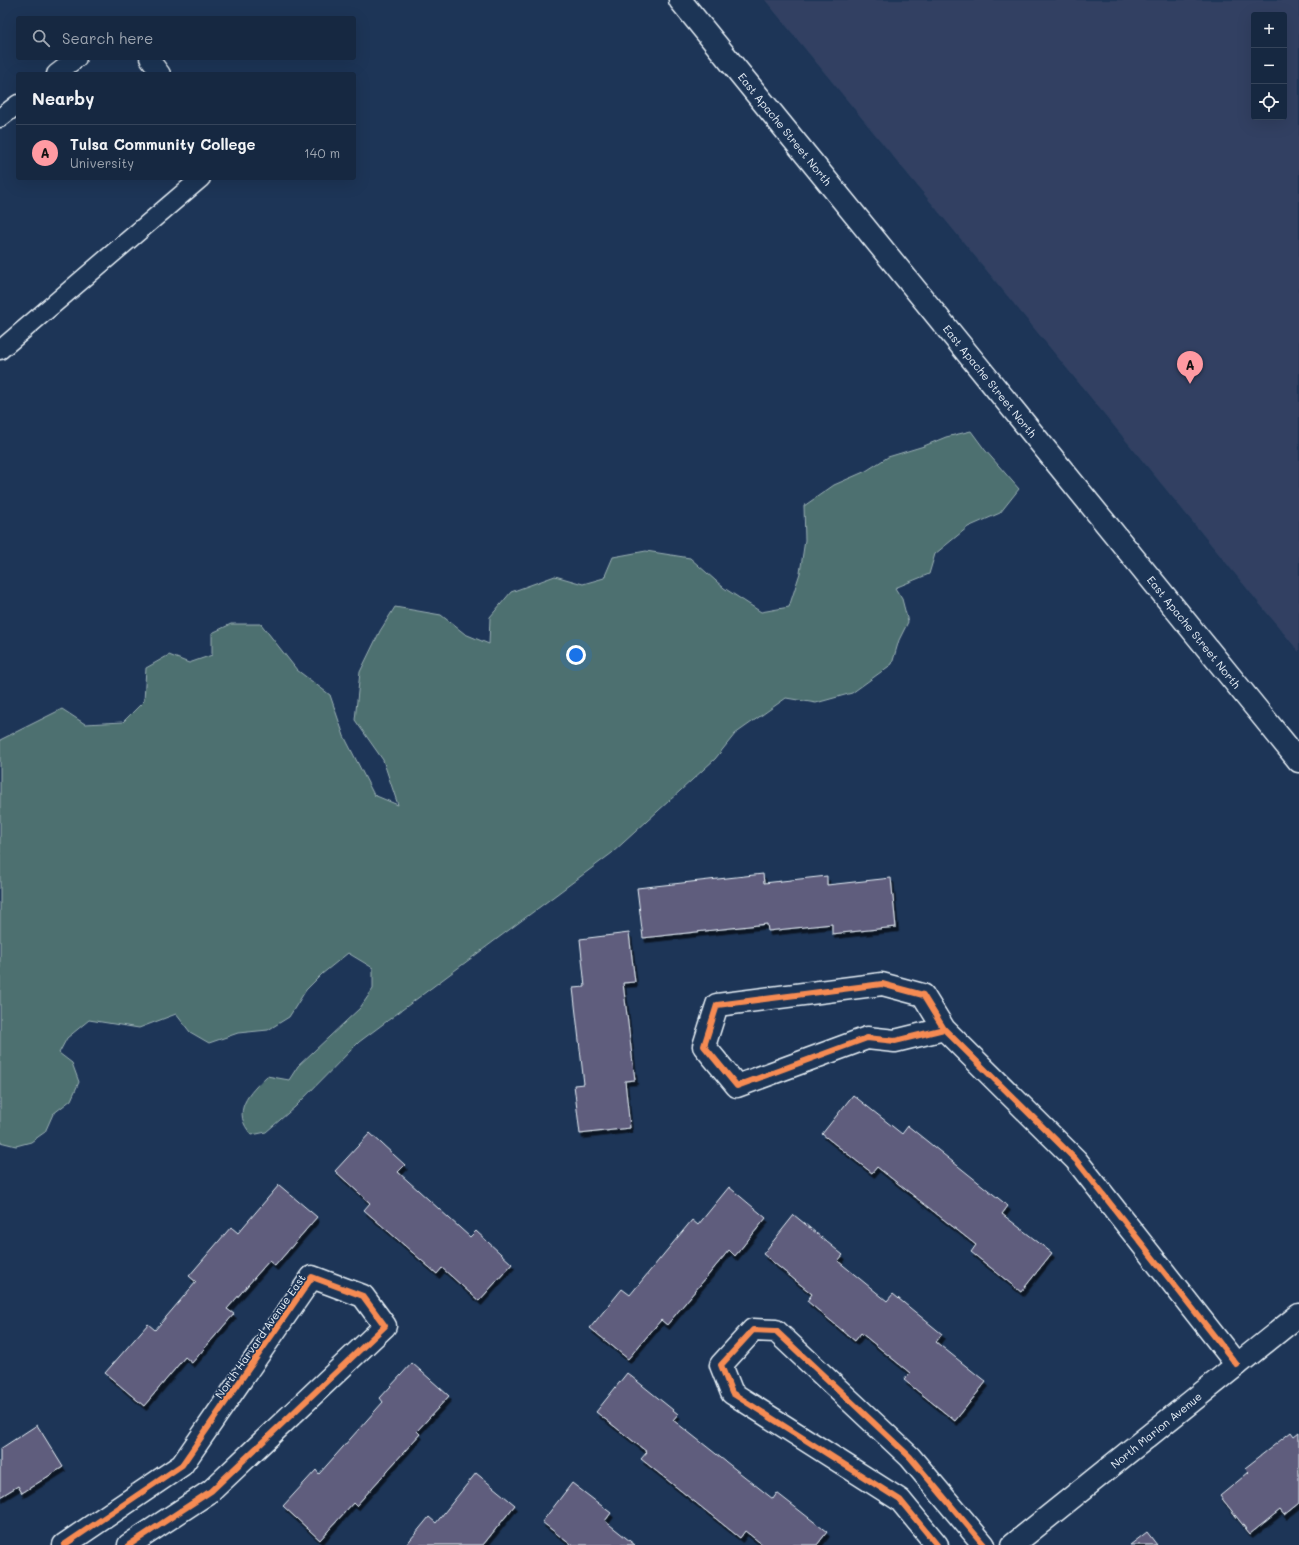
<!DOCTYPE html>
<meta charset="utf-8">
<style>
body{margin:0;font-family:Mali,sans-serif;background:#1f3048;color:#f1f3f6}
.controls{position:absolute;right:12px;top:12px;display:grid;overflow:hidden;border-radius:4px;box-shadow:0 4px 16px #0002}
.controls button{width:36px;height:36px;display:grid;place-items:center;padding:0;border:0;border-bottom:1px solid #35445a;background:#162841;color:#f1f3f6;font:20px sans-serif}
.you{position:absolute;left:576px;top:655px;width:14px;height:14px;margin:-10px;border:3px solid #fff;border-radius:50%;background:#1a73e8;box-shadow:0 0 0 6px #1a73e833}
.badge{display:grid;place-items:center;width:26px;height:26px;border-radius:50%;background:#ff9aa2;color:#111;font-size:13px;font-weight:700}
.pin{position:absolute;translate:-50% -33px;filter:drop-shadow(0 1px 2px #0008)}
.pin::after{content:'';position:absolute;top:21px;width:14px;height:12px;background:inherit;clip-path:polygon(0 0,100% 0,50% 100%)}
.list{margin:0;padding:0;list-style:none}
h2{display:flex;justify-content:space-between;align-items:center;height:52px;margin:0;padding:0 16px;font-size:17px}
h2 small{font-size:13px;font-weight:400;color:#9ea6b1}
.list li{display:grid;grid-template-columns:26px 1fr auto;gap:12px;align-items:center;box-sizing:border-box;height:56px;padding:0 16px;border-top:1px solid #35445a}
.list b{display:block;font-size:15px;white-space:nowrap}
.list p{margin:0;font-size:13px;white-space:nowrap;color:#9ea6b1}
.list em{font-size:13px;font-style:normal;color:#9ea6b1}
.icon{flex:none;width:22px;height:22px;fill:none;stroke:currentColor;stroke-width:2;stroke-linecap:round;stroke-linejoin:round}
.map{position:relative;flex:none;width:1299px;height:1545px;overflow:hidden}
.search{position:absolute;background:#162841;box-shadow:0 4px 16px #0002;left:16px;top:16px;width:340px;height:44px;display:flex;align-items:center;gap:10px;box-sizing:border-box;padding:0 14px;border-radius:4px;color:#9ea6b1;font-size:15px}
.panel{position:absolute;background:#162841;box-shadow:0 4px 16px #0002;left:16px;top:72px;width:340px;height:108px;border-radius:4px}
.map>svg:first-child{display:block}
.built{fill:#304162;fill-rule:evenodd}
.green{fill:#4d6f6f;stroke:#9ab0b4}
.building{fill:#5e5d7d;stroke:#e8f1f8;filter:url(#shadow)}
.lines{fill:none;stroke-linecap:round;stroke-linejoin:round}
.service-casing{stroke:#e8f1f8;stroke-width:21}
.minor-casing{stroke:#e8f1f8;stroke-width:25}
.secondary-casing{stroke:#e8f1f8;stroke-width:25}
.service{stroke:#1d3557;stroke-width:18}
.minor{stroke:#1d3557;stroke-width:22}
.secondary{stroke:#1d3557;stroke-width:22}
.cycleway-casing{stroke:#1d3557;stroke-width:8}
.cycleway{stroke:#f68b52;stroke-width:6}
.labels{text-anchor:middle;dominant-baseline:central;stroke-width:3.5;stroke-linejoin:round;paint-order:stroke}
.street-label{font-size:11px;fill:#e8f1f8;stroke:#1d3557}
</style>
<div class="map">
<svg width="1299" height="1545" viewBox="0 0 1299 1545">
<defs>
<filter id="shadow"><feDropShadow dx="2.5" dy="4.5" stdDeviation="0" flood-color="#0009"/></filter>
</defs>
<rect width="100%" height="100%" fill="#1d3557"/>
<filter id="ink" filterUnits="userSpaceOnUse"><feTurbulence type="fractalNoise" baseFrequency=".025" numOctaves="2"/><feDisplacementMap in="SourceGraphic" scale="8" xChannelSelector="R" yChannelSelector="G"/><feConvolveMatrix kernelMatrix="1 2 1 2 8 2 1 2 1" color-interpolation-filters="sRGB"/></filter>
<g filter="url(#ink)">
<path class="built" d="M 765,0 L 1299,0 L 1299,652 ZM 1254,15 L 1284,15 L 1284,117 L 1254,117 Z"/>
<path class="green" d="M 971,431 L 985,450 L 1019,489 L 1000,513 L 968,527 L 935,554 L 929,574 L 895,588 L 902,599 L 908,622 L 899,640 L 892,664 L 852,693 L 816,703 L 786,698 L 735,734 L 715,759 L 612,853 L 359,1042 L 295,1107 L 266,1132 L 252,1135 C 230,1112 249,1093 267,1076 L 289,1080 L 298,1066 L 360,1008 L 373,989 L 373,968 L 348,953 L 322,974 L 306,990 L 289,1017 L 268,1030 L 238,1033 L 209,1043 L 190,1032 L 176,1014 L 139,1028 L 89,1020 L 67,1038 L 59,1053 L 72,1063 L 79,1082 L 71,1100 L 53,1114 L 45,1132 L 31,1142 L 16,1146 L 0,1142 L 0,740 L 62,709 L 85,724 L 123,722 L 144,701 L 146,668 L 169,655 L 189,663 L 212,655 L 212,633 L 231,624 L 261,624 L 297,670 L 330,695 L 344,736 L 374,795 L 398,805 L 383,760 L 355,720 L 360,672 L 380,631 L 395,607 L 441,615 L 465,634 L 489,644 L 490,617 L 511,592 L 555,576 L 583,584 L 604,578 L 613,557 L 646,551 L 690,558 L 724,588 L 761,612 L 789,607 L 800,573 L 805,540 L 804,506 L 834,485 L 866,471 L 888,457 L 924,446 L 946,437 Z"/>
<g class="building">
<path d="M 763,874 L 764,883 L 827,876 L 827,885 L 891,878 L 896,927 L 832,934 L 832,924 L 768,931 L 767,924 L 643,938 L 637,888 Z"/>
<path d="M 629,933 L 635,982 L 623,983 L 635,1080 L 625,1081 L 630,1128 L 580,1134 L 574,1085 L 584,1084 L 573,988 L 585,987 L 580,939 Z"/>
<path d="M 853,1095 L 902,1134 L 908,1126 L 1008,1206 L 1002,1214 L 1052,1253 L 1021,1292 L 971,1252 L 976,1245 L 877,1167 L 872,1173 L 822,1134 Z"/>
<path d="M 370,1133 L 405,1165 L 398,1172 L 470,1237 L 476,1231 L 512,1264 L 479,1301 L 442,1268 L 437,1274 L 364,1210 L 370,1203 L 335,1171 Z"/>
<path d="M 279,1185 L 317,1217 L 275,1266 L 269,1261 L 227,1309 L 234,1314 L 192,1363 L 185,1357 L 144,1406 L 105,1373 L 148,1324 L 155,1330 L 196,1282 L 189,1276 L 231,1227 L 238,1233 Z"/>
<path d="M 729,1187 L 766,1218 L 735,1256 L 729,1250 L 667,1325 L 661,1320 L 628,1359 L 590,1328 L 622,1289 L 630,1295 L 692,1220 L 698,1225 Z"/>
<path d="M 794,1215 L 843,1255 L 838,1261 L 887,1301 L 893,1294 L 942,1334 L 936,1342 L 986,1382 L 955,1421 L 904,1380 L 910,1373 L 861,1333 L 855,1341 L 807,1301 L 812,1294 L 763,1254 Z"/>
<path d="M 412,1363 L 449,1396 L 417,1431 L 420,1434 L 356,1506 L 353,1503 L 320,1540 L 283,1506 L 316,1470 L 319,1474 L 383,1402 L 380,1398 Z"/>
<path d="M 627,1373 L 678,1414 L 673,1420 L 773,1499 L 777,1493 L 827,1532 L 817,1545 L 763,1545 L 745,1531 L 740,1538 L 641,1459 L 647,1452 L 596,1412 Z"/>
<path d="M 37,1425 L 63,1467 L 22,1493 L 18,1486 L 0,1497 L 0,1449 Z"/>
<path d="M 1291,1432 L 1294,1436 L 1299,1432 L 1299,1503 L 1284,1515 L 1280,1510 L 1250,1534 L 1220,1496 L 1249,1472 L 1245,1468 Z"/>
<path d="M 476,1473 L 515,1505 L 483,1545 L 406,1545 L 429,1517 L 436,1523 Z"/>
<path d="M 572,1483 L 611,1513 L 605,1521 L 635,1545 L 571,1545 L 542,1522 Z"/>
<path d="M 1147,1532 L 1157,1545 L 1130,1545 Z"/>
</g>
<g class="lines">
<g class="service-casing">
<g id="service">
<path d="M 149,58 L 161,74"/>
<path d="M 56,74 L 77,58"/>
<path d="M 0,118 L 18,104"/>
<path d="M 0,350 L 201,178"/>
</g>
</g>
<g class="minor-casing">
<g id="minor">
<path d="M 944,1029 L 895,1041 L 867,1038 L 737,1086 L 704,1046 L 717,1005 L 882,984 L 923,995 L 944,1029 L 1076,1160 L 1237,1365"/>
<path d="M 64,1545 L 182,1465 L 312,1277 L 363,1296 L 385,1326 L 211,1491 L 129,1545"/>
<path d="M 937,1545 L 900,1500 L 732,1393 L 721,1365 L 753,1330 L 776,1331 L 910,1457 L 984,1545"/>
<path d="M 1013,1545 L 1299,1315"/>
</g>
</g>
<g class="secondary-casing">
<path id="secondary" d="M 680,0 L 1299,761"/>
</g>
<use href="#service" class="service"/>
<use href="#minor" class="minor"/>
<use href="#secondary" class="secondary"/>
<g class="cycleway-casing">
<g id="cycleway">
<path d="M 944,1029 L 895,1041 L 867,1038 L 737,1086 L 704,1046 L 717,1005 L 882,984 L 923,995 L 944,1029 L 1076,1160 L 1237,1365"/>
<path d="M 64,1545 L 182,1465 L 312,1277 L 363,1296 L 385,1326 L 211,1491 L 129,1545"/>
<path d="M 937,1545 L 900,1500 L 732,1393 L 721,1365 L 753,1330 L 776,1331 L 910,1457 L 984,1545"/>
</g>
</g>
<use href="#cycleway" class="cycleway"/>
</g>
</g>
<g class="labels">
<g class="street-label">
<text transform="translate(785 129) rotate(51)">East Apache Street North</text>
<text transform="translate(990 381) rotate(51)">East Apache Street North</text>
<text transform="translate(1194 632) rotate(51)">East Apache Street North</text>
<text transform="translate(260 1336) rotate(-55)">North Harvard Avenue East</text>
<text transform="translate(1156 1430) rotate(-39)">North Marion Avenue</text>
</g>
</g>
</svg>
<div class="controls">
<button>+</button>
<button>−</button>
<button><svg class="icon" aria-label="locate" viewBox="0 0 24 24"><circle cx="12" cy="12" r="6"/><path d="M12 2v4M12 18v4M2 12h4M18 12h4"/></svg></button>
</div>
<div class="you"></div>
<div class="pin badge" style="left:1190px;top:384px">A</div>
<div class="search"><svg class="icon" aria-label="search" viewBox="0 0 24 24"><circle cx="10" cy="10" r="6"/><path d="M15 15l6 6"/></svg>Search here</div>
<section class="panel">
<h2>Nearby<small></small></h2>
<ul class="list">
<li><span class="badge">A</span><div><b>Tulsa Community College</b><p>University</p></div><em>140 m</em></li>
</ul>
</section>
</div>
